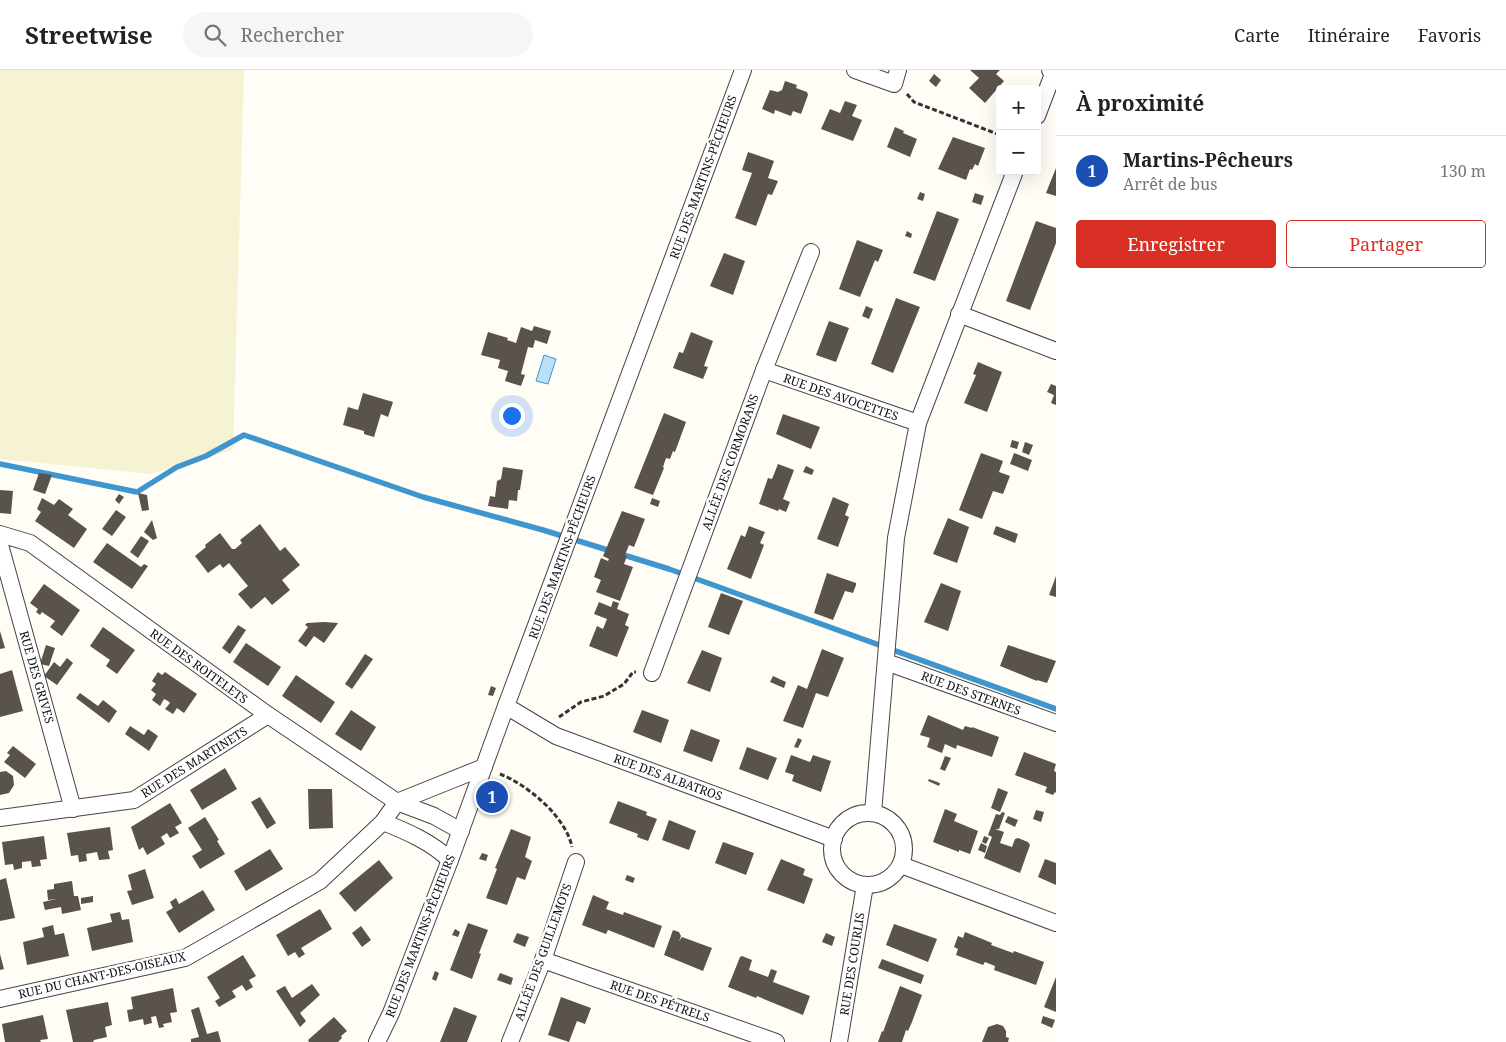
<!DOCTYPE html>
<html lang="fr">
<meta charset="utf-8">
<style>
body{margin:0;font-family:"Noto Serif",serif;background:#f6f6f6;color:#222}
.controls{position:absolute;right:15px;top:15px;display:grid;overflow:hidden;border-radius:5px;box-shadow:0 5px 20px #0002}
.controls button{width:45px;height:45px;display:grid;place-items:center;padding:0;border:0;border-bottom:1px solid #e0e0e0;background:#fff;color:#222;font:25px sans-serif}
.you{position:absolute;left:511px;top:345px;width:18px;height:18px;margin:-12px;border:4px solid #fff;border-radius:50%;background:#1a73e8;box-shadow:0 0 0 8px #1a73e833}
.badge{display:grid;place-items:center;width:32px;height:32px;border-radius:50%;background:#d93025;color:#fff;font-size:16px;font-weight:700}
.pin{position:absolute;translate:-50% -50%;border:2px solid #fff;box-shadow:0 1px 5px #0006}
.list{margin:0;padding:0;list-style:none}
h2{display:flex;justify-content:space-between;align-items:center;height:65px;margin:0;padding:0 20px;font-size:21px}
h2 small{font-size:16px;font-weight:400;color:#767676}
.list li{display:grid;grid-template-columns:32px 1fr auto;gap:15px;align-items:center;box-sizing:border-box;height:70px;padding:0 20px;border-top:1px solid #e0e0e0}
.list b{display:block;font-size:19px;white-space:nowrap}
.list p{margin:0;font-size:16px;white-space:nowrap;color:#767676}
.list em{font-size:16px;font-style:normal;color:#767676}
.actions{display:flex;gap:10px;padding:15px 20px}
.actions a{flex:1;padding:11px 0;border:1px solid #d93025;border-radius:5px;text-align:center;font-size:18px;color:#d93025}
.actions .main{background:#d93025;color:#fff}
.icon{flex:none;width:28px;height:28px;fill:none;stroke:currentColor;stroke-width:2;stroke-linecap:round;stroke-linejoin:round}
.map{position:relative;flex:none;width:1056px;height:972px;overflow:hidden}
header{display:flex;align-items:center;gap:30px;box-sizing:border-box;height:70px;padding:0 25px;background:#fff;border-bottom:1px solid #e0e0e0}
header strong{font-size:24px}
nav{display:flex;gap:28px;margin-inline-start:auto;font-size:18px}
.search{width:350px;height:45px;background:#f6f6f6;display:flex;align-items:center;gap:12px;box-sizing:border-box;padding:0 18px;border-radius:28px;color:#767676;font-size:19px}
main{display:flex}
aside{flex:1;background:#fff}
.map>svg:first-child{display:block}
.farmland{fill:#f6f3d4}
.water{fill:#b9e0f7;stroke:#3f96cf}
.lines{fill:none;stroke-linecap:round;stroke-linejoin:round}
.stream{stroke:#3f96cf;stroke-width:5.5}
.building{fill:#5a524d}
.street-casing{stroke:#444;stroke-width:18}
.path{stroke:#333;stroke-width:3;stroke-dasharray:5 2.5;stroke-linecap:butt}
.street{stroke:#fff;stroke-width:16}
.labels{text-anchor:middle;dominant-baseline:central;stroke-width:5;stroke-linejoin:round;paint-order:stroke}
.street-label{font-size:12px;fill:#111;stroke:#fff}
</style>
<header>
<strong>Streetwise</strong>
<div class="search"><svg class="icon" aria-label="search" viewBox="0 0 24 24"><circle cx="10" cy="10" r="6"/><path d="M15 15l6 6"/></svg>Rechercher</div>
<nav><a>Carte</a><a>Itinéraire</a><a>Favoris</a></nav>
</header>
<main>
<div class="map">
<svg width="1056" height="972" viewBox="0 0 1056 972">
<rect width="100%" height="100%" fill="#fffdf5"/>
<path class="farmland" d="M 0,0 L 244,0 L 233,380 L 150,404 L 0,389 Z"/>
<path class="water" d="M 544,285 L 556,289 L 548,314 L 536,311 Z"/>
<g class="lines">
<path class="stream" d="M 0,394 L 137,422 L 177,397 L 206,386 L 244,365 L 423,427 L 543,460 L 669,499 L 1056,639"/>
</g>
<g class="building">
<path d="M 970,0 L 1000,0 L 996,4 L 1004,11 L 985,33 L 969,18 L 979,8 Z"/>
<path d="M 934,4 L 941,10 L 936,17 L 929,11 Z"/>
<path d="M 785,11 L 797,15 L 796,18 L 807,22 L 808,25 L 801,44 L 793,41 L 791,46 L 775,40 L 774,44 L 762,39 L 770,20 L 778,22 L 782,20 Z"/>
<path d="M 845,31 L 857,35 L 852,46 L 862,50 L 853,71 L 821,59 L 830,39 L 840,43 Z"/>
<path d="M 895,57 L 904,61 L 903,63 L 917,69 L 910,87 L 887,77 Z"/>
<path d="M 953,67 L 985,78 L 978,96 L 975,94 L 972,100 L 970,99 L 966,110 L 938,99 Z"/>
<path d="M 748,82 L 774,91 L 768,108 L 778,111 L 772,125 L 768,124 L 756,156 L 735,148 L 752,103 L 742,100 Z"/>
<path d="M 1056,98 L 1056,126 L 1046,123 Z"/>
<path d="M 920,122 L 925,124 L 923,131 L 917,129 Z"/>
<path d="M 975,123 L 984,126 L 981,135 L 972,132 Z"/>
<path d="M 937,141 L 959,149 L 935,211 L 913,203 Z"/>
<path d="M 1036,151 L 1056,158 L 1056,173 L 1030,240 L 1006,231 Z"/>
<path d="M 907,161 L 912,164 L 911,168 L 905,166 Z"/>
<path d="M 857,170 L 883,180 L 878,192 L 875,190 L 860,227 L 839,219 Z"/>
<path d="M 724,183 L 745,191 L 733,225 L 710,216 Z"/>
<path d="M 896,228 L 920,237 L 893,303 L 871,294 Z"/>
<path d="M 866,236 L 873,239 L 869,249 L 862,246 Z"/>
<path d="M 829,251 L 849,258 L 836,292 L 816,285 Z"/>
<path d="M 534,256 L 551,261 L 547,274 L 535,270 L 533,278 L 528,277 L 521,304 L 525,305 L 521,316 L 505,311 L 508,301 L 498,298 L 500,290 L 481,285 L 488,262 L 508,268 L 507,270 L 516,273 L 521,257 L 532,261 Z"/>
<path d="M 691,262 L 713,271 L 704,296 L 708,297 L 703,309 L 673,298 L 679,282 L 683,283 Z"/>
<path d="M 978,292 L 1002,302 L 987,342 L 964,333 L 976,305 L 973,304 Z"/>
<path d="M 1051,314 L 1056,316 L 1056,335 L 1051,333 L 1054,325 L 1047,322 Z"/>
<path d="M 363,323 L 393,332 L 388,347 L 381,344 L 374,367 L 364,364 L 364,361 L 343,355 L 348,337 L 358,340 Z"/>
<path d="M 664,343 L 686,352 L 675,382 L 673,381 L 670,389 L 666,388 L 663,397 L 664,398 L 653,425 L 634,418 Z"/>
<path d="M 783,344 L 820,357 L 811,379 L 776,364 Z"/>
<path d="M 1012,370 L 1019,372 L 1017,379 L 1010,377 Z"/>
<path d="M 1025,372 L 1033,375 L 1029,385 L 1022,382 Z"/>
<path d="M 981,383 L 1003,391 L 999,402 L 1010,406 L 1003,424 L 993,421 L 982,449 L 959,440 Z"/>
<path d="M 1014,383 L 1032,390 L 1028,401 L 1010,394 Z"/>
<path d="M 778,394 L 794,400 L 783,429 L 790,432 L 786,442 L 779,439 L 778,441 L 759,434 L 768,408 L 772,409 Z"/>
<path d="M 806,396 L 814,400 L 812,405 L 803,402 Z"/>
<path d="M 503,397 L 523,400 L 520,420 L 518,420 L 517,431 L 509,430 L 508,439 L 488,436 L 490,426 L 495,427 L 497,411 L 501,409 Z"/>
<path d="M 39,403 L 52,405 L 45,424 L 33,420 Z"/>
<path d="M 0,420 L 13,421 L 11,444 L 0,443 Z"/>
<path d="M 138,423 L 147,425 L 149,440 L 142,441 Z"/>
<path d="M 119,424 L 124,427 L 119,434 L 115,430 Z"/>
<path d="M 833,427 L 849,434 L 845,445 L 849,447 L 838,477 L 817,469 Z"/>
<path d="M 42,428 L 54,435 L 59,429 L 73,439 L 68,445 L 87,459 L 74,478 L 35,451 L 41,442 L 37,439 Z"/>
<path d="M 652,428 L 660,431 L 658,437 L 650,434 Z"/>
<path d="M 116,440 L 126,447 L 112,466 L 102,459 Z"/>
<path d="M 622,441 L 645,449 L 634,477 L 629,475 L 625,485 L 627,486 L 624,494 L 633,497 L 620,531 L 596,522 L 601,510 L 594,507 L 601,488 L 608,491 L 609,489 L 603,486 Z"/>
<path d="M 948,448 L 969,457 L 957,493 L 933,484 Z"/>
<path d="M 152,450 L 157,468 L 153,470 L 144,462 Z"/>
<path d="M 260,454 L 280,481 L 285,477 L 300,495 L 282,510 L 290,520 L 272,535 L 265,527 L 251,539 L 238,524 L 248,516 L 229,493 L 223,498 L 220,494 L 208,503 L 195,486 L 206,477 L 205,475 L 220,463 L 232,479 L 235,479 L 242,473 L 240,470 Z"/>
<path d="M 749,456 L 765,462 L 760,473 L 764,475 L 751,509 L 727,499 L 741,465 L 745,467 Z"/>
<path d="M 996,456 L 1018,464 L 1015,473 L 993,464 Z"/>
<path d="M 141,466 L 149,471 L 138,488 L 130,482 Z"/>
<path d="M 107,473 L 141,497 L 144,494 L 148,496 L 132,519 L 93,492 Z"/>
<path d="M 827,503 L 856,513 L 856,515 L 853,523 L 845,521 L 833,550 L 814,543 Z"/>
<path d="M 1056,506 L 1056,527 L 1049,525 Z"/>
<path d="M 941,513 L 961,521 L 948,561 L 924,552 Z"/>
<path d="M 44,514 L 80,540 L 62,566 L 50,557 L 55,551 L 42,542 L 40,545 L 36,542 L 38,539 L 30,533 Z"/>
<path d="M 721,523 L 743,531 L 729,565 L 708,557 Z"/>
<path d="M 613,531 L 619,533 L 617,539 L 629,544 L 625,555 L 629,557 L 617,587 L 589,576 L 597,556 L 603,559 L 607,549 L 594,544 L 599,532 L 611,537 Z"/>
<path d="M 324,552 L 338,553 L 324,573 L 314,566 L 306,577 L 298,571 L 308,557 L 305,555 L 307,553 Z"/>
<path d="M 238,555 L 246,560 L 230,584 L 222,578 Z"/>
<path d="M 103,557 L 135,580 L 117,604 L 106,596 L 110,590 L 90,576 Z"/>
<path d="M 0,561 L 5,578 L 0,579 Z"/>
<path d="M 246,573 L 281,597 L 268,616 L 233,592 Z"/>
<path d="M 46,575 L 55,578 L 49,596 L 40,594 Z"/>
<path d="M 1008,575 L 1056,591 L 1047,613 L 1037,610 L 1037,611 L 1000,596 Z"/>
<path d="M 822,579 L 844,588 L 828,627 L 816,623 L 803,658 L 783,651 L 798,615 L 807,619 Z"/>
<path d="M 702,580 L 722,588 L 710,622 L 687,613 Z"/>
<path d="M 365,584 L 373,589 L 352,619 L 345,614 Z"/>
<path d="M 67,588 L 73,593 L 57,615 L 44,606 L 54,592 L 60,597 Z"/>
<path d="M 12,600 L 23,641 L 0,647 L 0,604 Z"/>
<path d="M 158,602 L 162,605 L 165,602 L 197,624 L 184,643 L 177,638 L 173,644 L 165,639 L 170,633 L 168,631 L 164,629 L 160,636 L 152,630 L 156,624 L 151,620 L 156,614 L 152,611 Z"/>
<path d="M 296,605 L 335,632 L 321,653 L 282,626 Z"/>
<path d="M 773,606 L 786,612 L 784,618 L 770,612 Z"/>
<path d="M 491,616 L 496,618 L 493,626 L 488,625 Z"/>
<path d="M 80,623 L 98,636 L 103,630 L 117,641 L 109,653 L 76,628 Z"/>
<path d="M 351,640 L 376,657 L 361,681 L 335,664 Z"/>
<path d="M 642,640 L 669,650 L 661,673 L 633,662 Z"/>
<path d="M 928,645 L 963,660 L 965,656 L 972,658 L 972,657 L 999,667 L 992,687 L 957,675 L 956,679 L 945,674 L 942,683 L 927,677 L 930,668 L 920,665 Z"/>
<path d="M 130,656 L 144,665 L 148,659 L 158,666 L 149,681 L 125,664 Z"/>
<path d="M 691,659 L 720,670 L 712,692 L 683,681 Z"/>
<path d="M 798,668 L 802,670 L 798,678 L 794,677 Z"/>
<path d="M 13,676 L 36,694 L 25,708 L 4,692 L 10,685 L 7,683 Z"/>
<path d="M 747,677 L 777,688 L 768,710 L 739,699 Z"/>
<path d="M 1024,682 L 1056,694 L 1054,701 L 1056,702 L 1056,723 L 1055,722 L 1053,725 L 1045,722 L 1047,717 L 1015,705 Z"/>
<path d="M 791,685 L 810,692 L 813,685 L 831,691 L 821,722 L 792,711 L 794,705 L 785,702 Z"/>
<path d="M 945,686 L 951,688 L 945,701 L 940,699 Z"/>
<path d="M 225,698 L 237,719 L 202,740 L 190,720 Z"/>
<path d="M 6,701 L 13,706 L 14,715 L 9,723 L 0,725 L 0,702 Z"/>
<path d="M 929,709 L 940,713 L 939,716 L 928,711 Z"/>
<path d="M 498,718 L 502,720 L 500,726 L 496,724 Z"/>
<path d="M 998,718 L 1008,722 L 1000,742 L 991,738 Z"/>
<path d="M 308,719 L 332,719 L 333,758 L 309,759 Z"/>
<path d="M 260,727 L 276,753 L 267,759 L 251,732 Z"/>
<path d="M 618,731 L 647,742 L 646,745 L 657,749 L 648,771 L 637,767 L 638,764 L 609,753 Z"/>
<path d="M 170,733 L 182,753 L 175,757 L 179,763 L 170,768 L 167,763 L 161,767 L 165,774 L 147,785 L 143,777 L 139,780 L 131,757 Z"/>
<path d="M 945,739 L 957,744 L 954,751 L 978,761 L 970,784 L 959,780 L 959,782 L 933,772 Z"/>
<path d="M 1036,740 L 1044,742 L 1041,752 L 1033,749 Z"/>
<path d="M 1002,742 L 1005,743 L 999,759 L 995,759 L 1004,762 L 1000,773 L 1012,777 L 1015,769 L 1018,768 L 1028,772 L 1030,775 L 1020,803 L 984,788 L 992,767 L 988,765 L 996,744 L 1000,745 Z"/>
<path d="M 1008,746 L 1018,750 L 1015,757 L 1005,752 Z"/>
<path d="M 205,747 L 219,770 L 217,771 L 225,784 L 200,799 L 192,786 L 202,780 L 188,758 Z"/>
<path d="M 669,750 L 696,761 L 689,780 L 662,770 Z"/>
<path d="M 110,757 L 113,780 L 108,781 L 110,789 L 99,790 L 97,782 L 86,784 L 87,791 L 79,792 L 78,785 L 71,786 L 67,763 Z"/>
<path d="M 511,759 L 531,767 L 525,787 L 532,791 L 525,810 L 517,807 L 507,835 L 486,828 L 497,799 L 495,798 Z"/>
<path d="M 44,766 L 47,789 L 40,790 L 41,796 L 32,797 L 31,791 L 22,792 L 22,798 L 14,800 L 13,794 L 5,795 L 2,772 Z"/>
<path d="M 984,766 L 989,768 L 986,774 L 982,772 Z"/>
<path d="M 723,772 L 754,783 L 746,805 L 715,793 Z"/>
<path d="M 981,773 L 987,776 L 985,783 L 978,780 Z"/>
<path d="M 270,779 L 283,799 L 246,821 L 234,801 Z"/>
<path d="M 482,783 L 488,785 L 486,791 L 479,789 Z"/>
<path d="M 781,789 L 805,799 L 803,805 L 813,809 L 804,834 L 767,820 Z"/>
<path d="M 1045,789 L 1056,793 L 1056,815 L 1038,807 Z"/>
<path d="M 379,790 L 393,808 L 355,842 L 339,823 Z"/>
<path d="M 145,799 L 154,828 L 132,835 L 127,821 L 132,820 L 128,805 Z"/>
<path d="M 627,805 L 635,808 L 633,813 L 625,810 Z"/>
<path d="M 6,808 L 15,848 L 0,851 L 0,810 Z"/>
<path d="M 72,811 L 74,826 L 78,826 L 81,840 L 62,844 L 61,837 L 45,840 L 43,832 L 56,829 L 48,830 L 47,820 L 54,819 L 54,814 Z"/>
<path d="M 203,820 L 215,840 L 179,863 L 166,842 L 173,838 L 170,832 L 176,828 L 179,834 Z"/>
<path d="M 593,825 L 609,832 L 606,839 L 623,845 L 624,842 L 662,856 L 654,878 L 608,860 L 606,864 L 582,855 Z"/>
<path d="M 93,826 L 93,832 L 81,834 L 81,828 Z"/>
<path d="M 320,839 L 332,859 L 301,878 L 305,884 L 299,888 L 295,882 L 288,886 L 276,865 Z"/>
<path d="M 120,842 L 122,850 L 129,849 L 133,872 L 92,881 L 87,858 L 112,852 L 110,844 Z"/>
<path d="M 468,853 L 488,860 L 479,883 L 481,884 L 472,909 L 450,900 Z"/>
<path d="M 894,854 L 937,869 L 928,892 L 886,875 Z"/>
<path d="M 53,855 L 55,865 L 64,863 L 69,886 L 27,895 L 23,872 L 44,867 L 42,858 Z"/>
<path d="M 361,856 L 371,870 L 362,877 L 352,863 Z"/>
<path d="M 455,859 L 460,862 L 458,867 L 452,865 Z"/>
<path d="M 673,860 L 679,862 L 681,866 L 679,871 L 682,867 L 712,878 L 703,901 L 664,885 Z"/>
<path d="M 965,862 L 992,873 L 991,875 L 1013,883 L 1014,881 L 1044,892 L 1036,915 L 994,900 L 995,896 L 985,892 L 983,895 L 956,885 L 958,879 L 954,877 L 958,866 L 963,868 Z"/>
<path d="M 517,863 L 529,867 L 525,877 L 513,872 Z"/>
<path d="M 826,863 L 835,867 L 832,876 L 822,872 Z"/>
<path d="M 0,884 L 4,899 L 0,900 Z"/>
<path d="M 243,885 L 256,906 L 249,910 L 253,917 L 246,921 L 242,915 L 232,921 L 236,927 L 219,937 L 215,931 L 220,928 L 207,907 Z"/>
<path d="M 742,886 L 752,890 L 749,900 L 768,907 L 771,899 L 777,901 L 773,912 L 810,926 L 803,945 L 766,930 L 757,926 L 756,928 L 728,917 L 740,887 Z"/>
<path d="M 882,889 L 924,905 L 921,914 L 878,898 Z"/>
<path d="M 435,901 L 439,903 L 436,911 L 432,909 Z"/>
<path d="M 500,903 L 513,908 L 511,915 L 497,910 Z"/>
<path d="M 1056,907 L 1056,942 L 1044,937 Z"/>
<path d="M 312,914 L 320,925 L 300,943 L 306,951 L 300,957 L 276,921 L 285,916 L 292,928 Z"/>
<path d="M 900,916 L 922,925 L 912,952 L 908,961 L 906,960 L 902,972 L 878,972 L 882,961 L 883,962 Z"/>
<path d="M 173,918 L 177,942 L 170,943 L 172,952 L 163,954 L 164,957 L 159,958 L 156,946 L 151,947 L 152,953 L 144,955 L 143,949 L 129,952 L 127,940 L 133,939 L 131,927 Z"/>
<path d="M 561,927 L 591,938 L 585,954 L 577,951 L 569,972 L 548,965 Z"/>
<path d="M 108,932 L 112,955 L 105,957 L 107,967 L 94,970 L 93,972 L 73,972 L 66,940 Z"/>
<path d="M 199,937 L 207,964 L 218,961 L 221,972 L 191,972 L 191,969 L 199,967 L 191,940 Z"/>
<path d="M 454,937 L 477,946 L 467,972 L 440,972 Z"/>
<path d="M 43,945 L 48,969 L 40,970 L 41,972 L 5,972 L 2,954 Z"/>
<path d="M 1043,946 L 1055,950 L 1052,958 L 1041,953 Z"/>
<path d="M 334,947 L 347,961 L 341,966 L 342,968 L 338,972 L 309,972 L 308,970 Z"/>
<path d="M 997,954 L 1003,956 L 1006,961 L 1006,967 L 1009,968 L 1008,972 L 982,972 L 988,957 Z"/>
</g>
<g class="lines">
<g class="street-casing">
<g id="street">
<path d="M 855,0 L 894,14 L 898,0"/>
<path d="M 1037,46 L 1053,4 L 1050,0"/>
<path d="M 959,244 L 1056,281"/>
<path d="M 764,300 L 918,353"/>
<path d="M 0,464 L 30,473 L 268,645 L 397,732 L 434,746 L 461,761"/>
<path d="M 0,475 L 73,739"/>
<path d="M 886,592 L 1056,653"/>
<path d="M 652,603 L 764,300 L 811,182"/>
<path d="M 506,636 L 556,666 L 834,769"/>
<path d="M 873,743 L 896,468 L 918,353 L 1015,101"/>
<circle cx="868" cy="779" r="36"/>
<path d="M 0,748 L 134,730 L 268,645"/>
<path d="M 383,752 C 408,762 431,772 450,790"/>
<path d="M 901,795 L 1056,853"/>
<path d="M 543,890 L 776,972"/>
<path d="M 0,929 L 185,888 L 320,811 L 383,752 L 397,732 L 484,697"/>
<path d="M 377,972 L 391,943 L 450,790 L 506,636 L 743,0"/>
<path d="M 510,972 L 543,890 L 576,792"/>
<path d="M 839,972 L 865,815"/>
</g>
</g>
<g class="path">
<path d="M 907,24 L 914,32 L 1000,65"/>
<path d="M 559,647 L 581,632 L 604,626 L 624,614 L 633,602 L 636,602"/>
<path d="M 500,704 C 528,715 566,747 572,777"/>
</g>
<use href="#street" class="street"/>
</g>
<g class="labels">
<g class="street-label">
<text transform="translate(703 107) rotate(-70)">RUE DES MARTINS-PÊCHEURS</text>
<text transform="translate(841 327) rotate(19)">RUE DES AVOCETTES</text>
<text transform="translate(730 392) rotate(-70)">ALLÉE DES CORMORANS</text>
<text transform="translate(562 487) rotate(-70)">RUE DES MARTINS-PÊCHEURS</text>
<text transform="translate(199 596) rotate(36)">RUE DES ROITELETS</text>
<text transform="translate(37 607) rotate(74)">RUE DES GRIVES</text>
<text transform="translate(971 623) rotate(20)">RUE DES STERNES</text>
<text transform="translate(194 692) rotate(-32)">RUE DES MARTINETS</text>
<text transform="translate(668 707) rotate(20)">RUE DES ALBATROS</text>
<text transform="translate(420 866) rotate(-69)">RUE DES MARTINS-PÊCHEURS</text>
<text transform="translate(543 882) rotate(-70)">ALLÉE DES GUILLEMOTS</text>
<text transform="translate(852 894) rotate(-81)">RUE DES COURLIS</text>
<text transform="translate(102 905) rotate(-13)">RUE DU CHANT-DES-OISEAUX</text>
<text transform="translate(660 931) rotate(19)">RUE DES PÉTRELS</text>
</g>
</g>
</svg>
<div class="controls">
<button>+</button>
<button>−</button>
</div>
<div class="you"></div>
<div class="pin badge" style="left:492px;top:727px;background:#1a4fb4">1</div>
</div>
<aside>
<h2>À proximité<small></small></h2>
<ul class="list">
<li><span class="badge" style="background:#1a4fb4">1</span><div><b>Martins-Pêcheurs</b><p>Arrêt de bus</p></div><em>130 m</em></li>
</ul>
<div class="actions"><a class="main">Enregistrer</a><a>Partager</a></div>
</aside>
</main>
